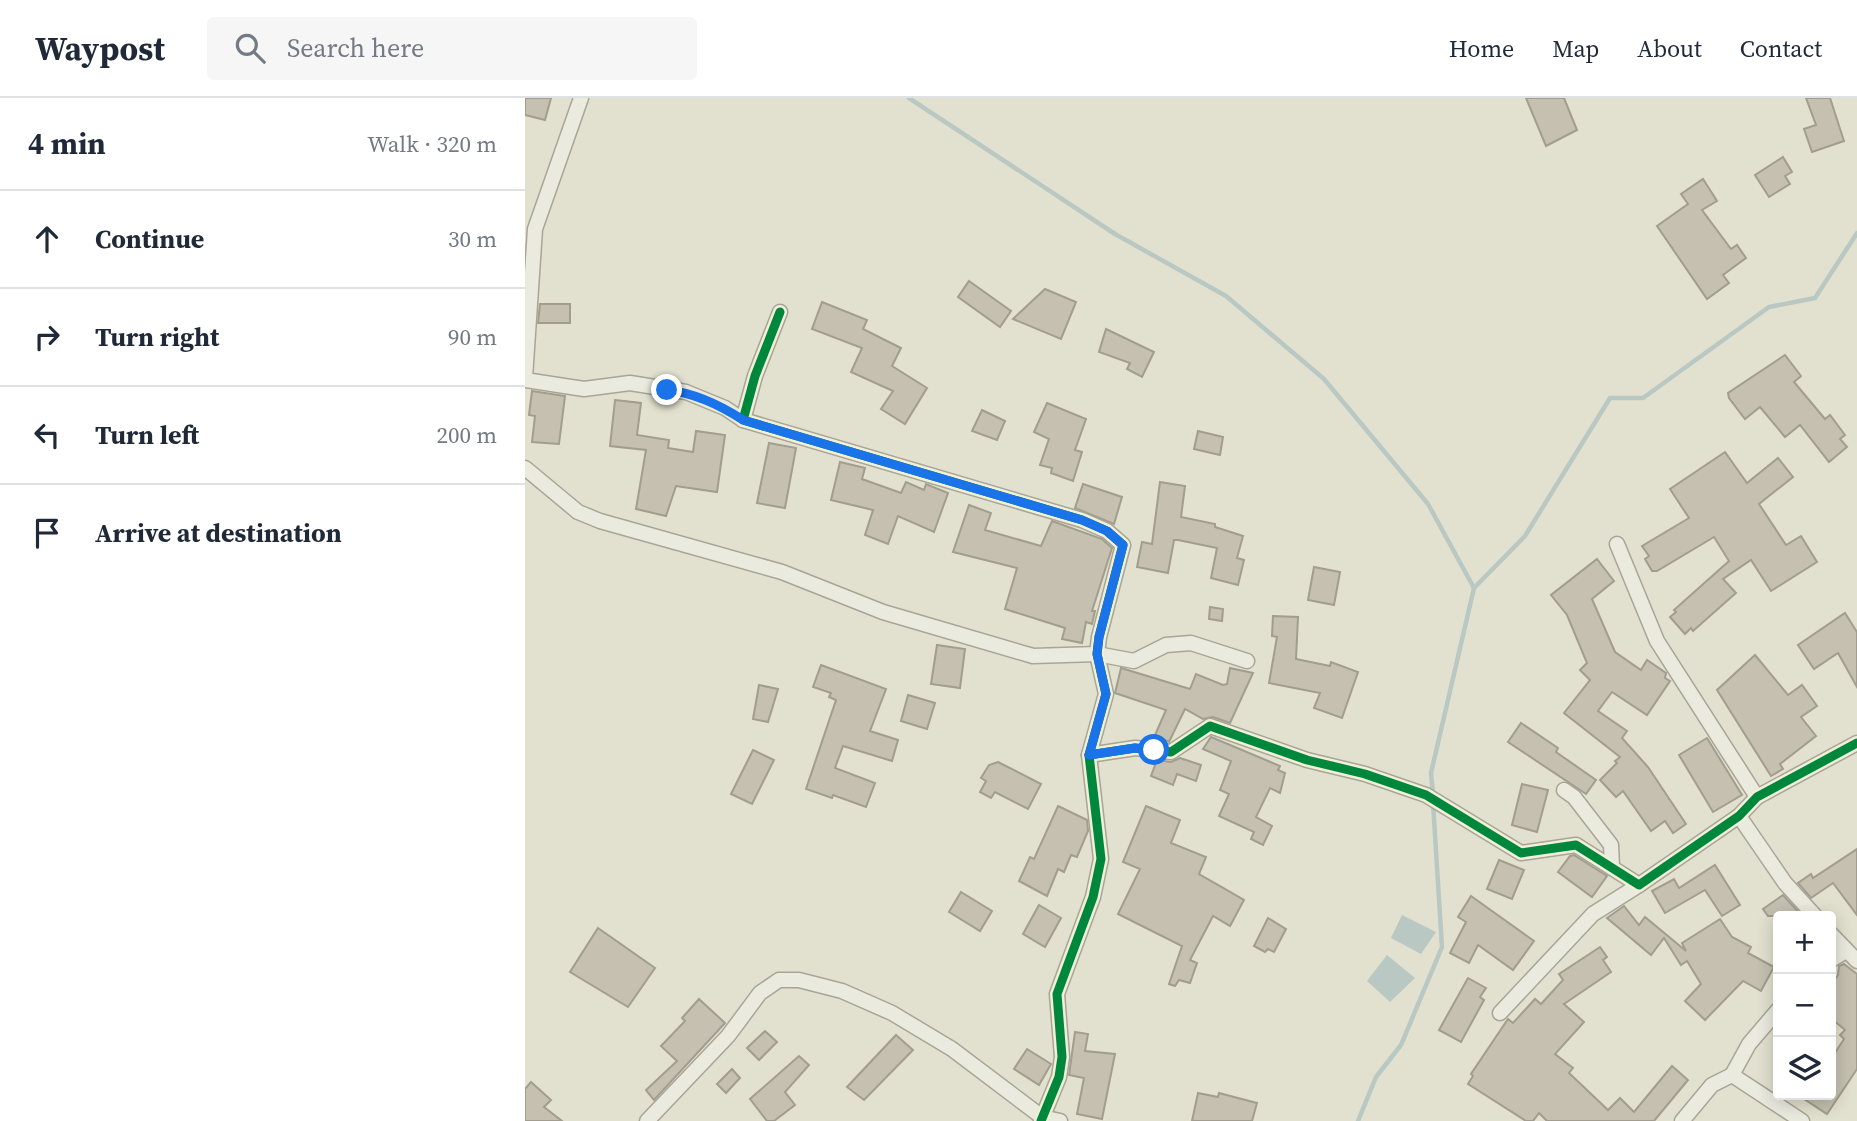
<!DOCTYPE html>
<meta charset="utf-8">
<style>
body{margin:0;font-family:"Source Serif 4",serif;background:#f6f6f7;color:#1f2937}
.controls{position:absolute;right:21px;bottom:21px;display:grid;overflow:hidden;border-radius:7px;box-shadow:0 4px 18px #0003}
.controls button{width:63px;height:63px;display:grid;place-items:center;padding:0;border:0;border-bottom:2px solid #e0e1e3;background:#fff;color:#1f2937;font:35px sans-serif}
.stop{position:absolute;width:21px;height:21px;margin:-16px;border:5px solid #1a73e8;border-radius:50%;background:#fff}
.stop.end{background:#1a73e8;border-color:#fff;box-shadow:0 2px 7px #0008}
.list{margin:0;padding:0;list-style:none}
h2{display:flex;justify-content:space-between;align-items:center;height:91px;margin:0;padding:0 28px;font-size:30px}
h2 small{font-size:23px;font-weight:400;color:#747a83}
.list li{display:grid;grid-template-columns:46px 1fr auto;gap:21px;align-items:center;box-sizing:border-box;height:98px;padding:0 28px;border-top:2px solid #e0e1e3}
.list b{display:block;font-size:26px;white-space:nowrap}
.list em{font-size:23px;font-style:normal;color:#747a83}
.icon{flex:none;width:38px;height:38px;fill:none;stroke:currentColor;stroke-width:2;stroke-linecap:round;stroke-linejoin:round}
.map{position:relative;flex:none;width:1332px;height:1023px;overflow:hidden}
header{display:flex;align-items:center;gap:42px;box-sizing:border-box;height:98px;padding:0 35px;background:#fff;border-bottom:2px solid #e0e1e3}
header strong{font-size:33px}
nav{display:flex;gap:38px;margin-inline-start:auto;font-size:24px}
.search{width:490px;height:63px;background:#f6f6f7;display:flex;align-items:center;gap:18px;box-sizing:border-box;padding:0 24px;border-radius:7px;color:#747a83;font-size:26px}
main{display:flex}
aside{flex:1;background:#fff}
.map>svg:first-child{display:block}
.water{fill:#b9c8c2}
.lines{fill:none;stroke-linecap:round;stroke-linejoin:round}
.stream{stroke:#b9c8c2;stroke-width:4.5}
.building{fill:#c5c0b0;stroke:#a29d8e;stroke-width:2}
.street-casing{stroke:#a8a597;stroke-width:17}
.street{stroke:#ebeadf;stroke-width:14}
.cycleway-casing{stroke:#f2f0d5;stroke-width:13}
.cycleway{stroke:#00873e;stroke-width:9}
.route{stroke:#1a73e8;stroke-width:9}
</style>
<header>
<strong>Waypost</strong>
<div class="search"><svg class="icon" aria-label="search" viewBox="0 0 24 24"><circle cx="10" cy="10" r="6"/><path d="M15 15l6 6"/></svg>Search here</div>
<nav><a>Home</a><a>Map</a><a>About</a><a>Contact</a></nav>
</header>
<main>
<aside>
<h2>4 min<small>Walk · 320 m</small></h2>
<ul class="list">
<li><svg class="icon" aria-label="ahead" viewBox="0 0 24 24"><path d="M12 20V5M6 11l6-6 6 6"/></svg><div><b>Continue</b></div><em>30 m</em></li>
<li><svg class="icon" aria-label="right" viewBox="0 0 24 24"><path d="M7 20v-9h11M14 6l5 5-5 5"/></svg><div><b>Turn right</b></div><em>90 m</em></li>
<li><svg class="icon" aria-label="left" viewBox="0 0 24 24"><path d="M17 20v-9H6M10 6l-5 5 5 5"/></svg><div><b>Turn left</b></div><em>200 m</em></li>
<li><svg class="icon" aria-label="arrive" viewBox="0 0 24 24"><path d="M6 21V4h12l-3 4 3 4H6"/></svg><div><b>Arrive at destination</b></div></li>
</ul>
</aside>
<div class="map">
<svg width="1332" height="1023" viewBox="0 0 1332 1023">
<rect width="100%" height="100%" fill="#e2e1cf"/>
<g class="water">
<path d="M 877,817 L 911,834 L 896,856 L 866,840 Z"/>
<path d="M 862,857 L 890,880 L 865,904 L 842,883 Z"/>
</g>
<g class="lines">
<g class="stream">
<path d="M 384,0 L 590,136 L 701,198 L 799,281 L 903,406 L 949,490"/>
<path d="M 908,696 L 906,675 L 949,490 L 1000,438 L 1085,300 L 1118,300 L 1244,209 L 1290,200 L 1332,135"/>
<path d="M 833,1023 L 851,979 L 876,947 L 917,849 L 908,705"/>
</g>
</g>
<g class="building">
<path d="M 0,0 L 26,0 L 20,22 L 0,17 Z"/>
<path d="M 1001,0 L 1039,0 L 1052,32 L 1021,48 Z"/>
<path d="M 1281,0 L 1305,0 L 1319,43 L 1287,54 L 1279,31 L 1291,27 Z"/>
<path d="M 1258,59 L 1267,74 L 1260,78 L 1265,86 L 1244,99 L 1230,77 Z"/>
<path d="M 1178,81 L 1192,103 L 1177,112 L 1206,151 L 1212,147 L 1221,160 L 1198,177 L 1204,185 L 1182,201 L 1132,128 L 1163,106 L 1156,96 Z"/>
<path d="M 444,183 L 486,213 L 475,229 L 433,199 Z"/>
<path d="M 520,191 L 551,204 L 536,241 L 488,221 Z"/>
<path d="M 297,204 L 342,222 L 338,231 L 376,250 L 367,268 L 402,290 L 380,326 L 356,311 L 368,293 L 326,274 L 337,250 L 287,231 Z"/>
<path d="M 15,206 L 45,206 L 45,225 L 13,225 Z"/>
<path d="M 581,231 L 629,254 L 617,279 L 602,271 L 605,265 L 574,254 Z"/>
<path d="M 1260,257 L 1276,278 L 1269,284 L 1300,321 L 1305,317 L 1320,337 L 1315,341 L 1322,349 L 1304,364 L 1275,327 L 1260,339 L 1235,309 L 1220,321 L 1204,300 L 1203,295 Z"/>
<path d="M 7,293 L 40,298 L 34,346 L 7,344 L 10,318 L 4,317 Z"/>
<path d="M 90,302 L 116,305 L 112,337 L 144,342 L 143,350 L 168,354 L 171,333 L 200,337 L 192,394 L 151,388 L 141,418 L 111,411 L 121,352 L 85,348 Z"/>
<path d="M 522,305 L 561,321 L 550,352 L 557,354 L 548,383 L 526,375 L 527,370 L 515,367 L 524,341 L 509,334 Z"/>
<path d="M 457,312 L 480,323 L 472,342 L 447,333 Z"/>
<path d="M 673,333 L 698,339 L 695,357 L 669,351 Z"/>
<path d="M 244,345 L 271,350 L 260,410 L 232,405 Z"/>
<path d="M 1200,354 L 1222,385 L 1253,360 L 1268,379 L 1234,406 L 1261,447 L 1276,438 L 1292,464 L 1246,493 L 1226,462 L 1198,481 L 1211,495 L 1168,533 L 1166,530 L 1160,536 L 1145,519 L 1151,514 L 1149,512 L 1204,463 L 1189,439 L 1132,473 L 1127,473 L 1120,461 L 1124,458 L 1117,448 L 1164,420 L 1145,391 Z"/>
<path d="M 315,364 L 340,370 L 337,381 L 376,395 L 381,384 L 399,392 L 401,386 L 423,395 L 409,434 L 373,418 L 363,446 L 340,437 L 348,412 L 306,402 Z"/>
<path d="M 635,384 L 660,388 L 656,419 L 690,426 L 690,429 L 718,438 L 712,460 L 719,462 L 713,487 L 686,480 L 692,450 L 653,442 L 649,442 L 643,475 L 612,469 L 617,444 L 627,446 Z"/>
<path d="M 558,386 L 597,399 L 589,426 L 550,410 Z"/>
<path d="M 444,407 L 466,415 L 460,432 L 516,448 L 527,423 L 577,441 L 587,450 L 567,513 L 570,513 L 567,526 L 561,524 L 557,545 L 537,541 L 540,530 L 480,511 L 492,470 L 428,454 Z"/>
<path d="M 1072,461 L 1089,483 L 1067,501 L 1090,554 L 1116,572 L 1122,562 L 1141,575 L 1140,580 L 1145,583 L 1122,617 L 1087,594 L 1073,613 L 1102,633 L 1097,640 L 1123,669 L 1161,726 L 1148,735 L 1140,723 L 1126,733 L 1098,693 L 1091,699 L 1075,682 L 1092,665 L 1090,663 L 1095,659 L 1039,615 L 1065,582 L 1055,572 L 1062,565 L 1042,517 L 1026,497 Z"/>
<path d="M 789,469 L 815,474 L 809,507 L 783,502 Z"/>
<path d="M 685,509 L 698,511 L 697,523 L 684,521 Z"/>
<path d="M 1320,515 L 1332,534 L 1332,589 L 1313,555 L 1289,571 L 1273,547 Z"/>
<path d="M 748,518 L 773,519 L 771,561 L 805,568 L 806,564 L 833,574 L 817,620 L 789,610 L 795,595 L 744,585 L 752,539 L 747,538 Z"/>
<path d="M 412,547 L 440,551 L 435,590 L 406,586 Z"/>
<path d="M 1230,557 L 1263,597 L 1277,587 L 1292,608 L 1276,619 L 1291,638 L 1255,666 L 1258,671 L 1246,678 L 1192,592 Z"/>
<path d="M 296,567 L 361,591 L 345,633 L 373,642 L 367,663 L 318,648 L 310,670 L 350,685 L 341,709 L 308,697 L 307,700 L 281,691 L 311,602 L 304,599 L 306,595 L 288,589 Z"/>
<path d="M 596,570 L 665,591 L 671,576 L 698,587 L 702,586 L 705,570 L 728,575 L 705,625 L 688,619 L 678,621 L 660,611 L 644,644 L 630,637 L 641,612 L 590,595 Z"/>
<path d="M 234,587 L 253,591 L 243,624 L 228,621 Z"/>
<path d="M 383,597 L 410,605 L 402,631 L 376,623 Z"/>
<path d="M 996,625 L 1033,650 L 1031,654 L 1071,682 L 1061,696 L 983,644 Z"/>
<path d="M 686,639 L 755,668 L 753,672 L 760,675 L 755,695 L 745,690 L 731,719 L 747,728 L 738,747 L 726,741 L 729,734 L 694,718 L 704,696 L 695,692 L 706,663 L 678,651 Z"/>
<path d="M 1182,640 L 1217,697 L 1188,714 L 1154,657 Z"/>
<path d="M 228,652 L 249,662 L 227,706 L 206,696 Z"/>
<path d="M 655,660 L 676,667 L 671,683 L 652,676 L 648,687 L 626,678 L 632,662 L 646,664 Z"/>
<path d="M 473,664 L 516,686 L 503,711 L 470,694 L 466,700 L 455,694 L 461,683 L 456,680 L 464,667 Z"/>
<path d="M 997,686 L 1023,692 L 1012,734 L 987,727 Z"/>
<path d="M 533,708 L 562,722 L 563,733 L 552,759 L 546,757 L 539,774 L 533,771 L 522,798 L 494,783 L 505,759 L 509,761 Z"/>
<path d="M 621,708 L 655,722 L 646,745 L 681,759 L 674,776 L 719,802 L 705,828 L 688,818 L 665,862 L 672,865 L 665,885 L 654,882 L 650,888 L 644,886 L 657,848 L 593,816 L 615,771 L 598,764 Z"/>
<path d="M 1332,751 L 1332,817 L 1308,785 L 1286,800 L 1273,785 L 1286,776 L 1288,780 Z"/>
<path d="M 1049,757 L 1082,778 L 1067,799 L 1033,774 L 1045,758 Z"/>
<path d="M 974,762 L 999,772 L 987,801 L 962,791 Z"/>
<path d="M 1190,767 L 1215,807 L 1197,818 L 1180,792 L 1140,815 L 1127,793 L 1149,781 L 1154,790 Z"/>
<path d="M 436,794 L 467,813 L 455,833 L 424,814 Z"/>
<path d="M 1258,797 L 1277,818 L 1243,818 L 1238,811 Z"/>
<path d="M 946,798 L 1009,843 L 988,872 L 953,847 L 944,865 L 925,855 L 941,824 L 933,819 Z"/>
<path d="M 514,807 L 536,820 L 520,849 L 498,836 Z"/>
<path d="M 1099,808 L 1114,827 L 1120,819 L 1161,853 L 1157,845 L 1195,821 L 1207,839 L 1226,849 L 1223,855 L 1249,869 L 1236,893 L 1218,883 L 1180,922 L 1160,903 L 1176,886 L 1162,863 L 1156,867 L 1139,840 L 1126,857 L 1082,820 Z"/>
<path d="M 743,820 L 761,831 L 749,854 L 743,851 L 740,854 L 729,848 Z"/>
<path d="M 73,830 L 130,870 L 103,909 L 45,874 Z"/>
<path d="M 1075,849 L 1082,859 L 1078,862 L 1086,874 L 1039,906 L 1059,924 L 1030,956 L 1048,970 L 1044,975 L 1083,1012 L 1095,1000 L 1109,1014 L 1147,968 L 1163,982 L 1129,1023 L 1022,1023 L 1014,1015 L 1008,1023 L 1001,1023 L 943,986 L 948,978 L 946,976 L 983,921 L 988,925 L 1010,901 L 1016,906 L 1038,882 L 1034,876 Z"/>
<path d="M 1319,866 L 1332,876 L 1332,971 L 1302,1016 L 1273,997 L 1306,997 L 1306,961 L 1319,941 L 1315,937 L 1320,932 L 1306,920 L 1306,886 L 1313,877 L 1314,868 Z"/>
<path d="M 943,880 L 961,890 L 955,899 L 959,902 L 936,944 L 914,932 Z"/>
<path d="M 174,901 L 200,925 L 129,1002 L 121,992 L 152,963 L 136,948 L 160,923 L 157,920 Z"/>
<path d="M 240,933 L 252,944 L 234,962 L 222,950 Z"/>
<path d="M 550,934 L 563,936 L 560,953 L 590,956 L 577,1021 L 552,1016 L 559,980 L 544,977 Z"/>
<path d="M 371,937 L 388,952 L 339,1002 L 322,989 Z"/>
<path d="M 502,951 L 526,966 L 514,987 L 489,971 Z"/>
<path d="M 274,958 L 284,967 L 260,994 L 270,1007 L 249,1023 L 242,1023 L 225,1001 Z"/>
<path d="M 207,971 L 215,980 L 201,995 L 192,986 Z"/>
<path d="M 6,984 L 26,1002 L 19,1009 L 37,1023 L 0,1023 L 0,991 Z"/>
<path d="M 673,995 L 693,999 L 694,995 L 732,1005 L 727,1023 L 667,1023 Z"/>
</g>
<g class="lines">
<g class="street-casing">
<g id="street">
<path d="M 255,214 L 230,278 L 218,322 L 557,422 L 582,433 L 598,447 L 574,539 L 572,556 L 581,596 L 564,657 L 576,761 L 568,799 L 532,896 L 537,959 L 534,979 L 516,1023"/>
<path d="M 0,280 L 10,131 L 56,0"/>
<path d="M 0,282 L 59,291 L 105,285 L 161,294 L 200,310 L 218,322"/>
<path d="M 0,370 L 53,414 L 75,423 L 257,474 L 358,514 L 508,558 L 572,556 L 609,563 L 641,547 L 666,545 L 722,563"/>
<path d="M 1092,446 L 1132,543 L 1232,699"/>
<path d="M 564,657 L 610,650 L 646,654 L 685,628 L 782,662 L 840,676 L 901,697 L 996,755 L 1051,747 L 1114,787 L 1214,718 L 1232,699 L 1332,645"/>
<path d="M 1039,692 L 1049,699 L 1086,747 L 1087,769"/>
<path d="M 1214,718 L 1260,785 L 1290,818"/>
<path d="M 1306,836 L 1332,863"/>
<path d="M 1306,862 L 1321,853"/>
<path d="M 975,915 L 1068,816 L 1114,787"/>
<path d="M 1207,977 L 1224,946 L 1253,912"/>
<path d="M 122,1023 L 203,938 L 235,895 L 254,882 L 274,882 L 317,893 L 367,915 L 427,951 L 517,1019 L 535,1023"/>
<path d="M 1157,1023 L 1187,987 L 1207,977 L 1277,1023"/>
</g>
</g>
<use href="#street" class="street"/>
<g class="cycleway-casing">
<g id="cycleway">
<path d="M 255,214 L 230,278 L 218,322 L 557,422 L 582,433 L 598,447 L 574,539 L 572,556 L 581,596 L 564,657 L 576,761 L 568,799 L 532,896 L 537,959 L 534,979 L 516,1023"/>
<path d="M 564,657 L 610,650 L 646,654 L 685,628 L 782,662 L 840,676 L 901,697 L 996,755 L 1051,747 L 1114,787 L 1214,718 L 1232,699 L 1332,645"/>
</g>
</g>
<use href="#cycleway" class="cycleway"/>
</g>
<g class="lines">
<path class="route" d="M 142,292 C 170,295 195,307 218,322 L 557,422 L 582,433 L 598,447 L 574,539 L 572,556 L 581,596 L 564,657 L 610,650 L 629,652"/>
</g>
</svg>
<div class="controls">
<button>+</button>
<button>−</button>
<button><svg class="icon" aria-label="layers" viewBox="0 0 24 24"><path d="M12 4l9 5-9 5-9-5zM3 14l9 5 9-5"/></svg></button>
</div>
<div class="stop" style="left:629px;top:652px"></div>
<div class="stop end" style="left:142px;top:292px"></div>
</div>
</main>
